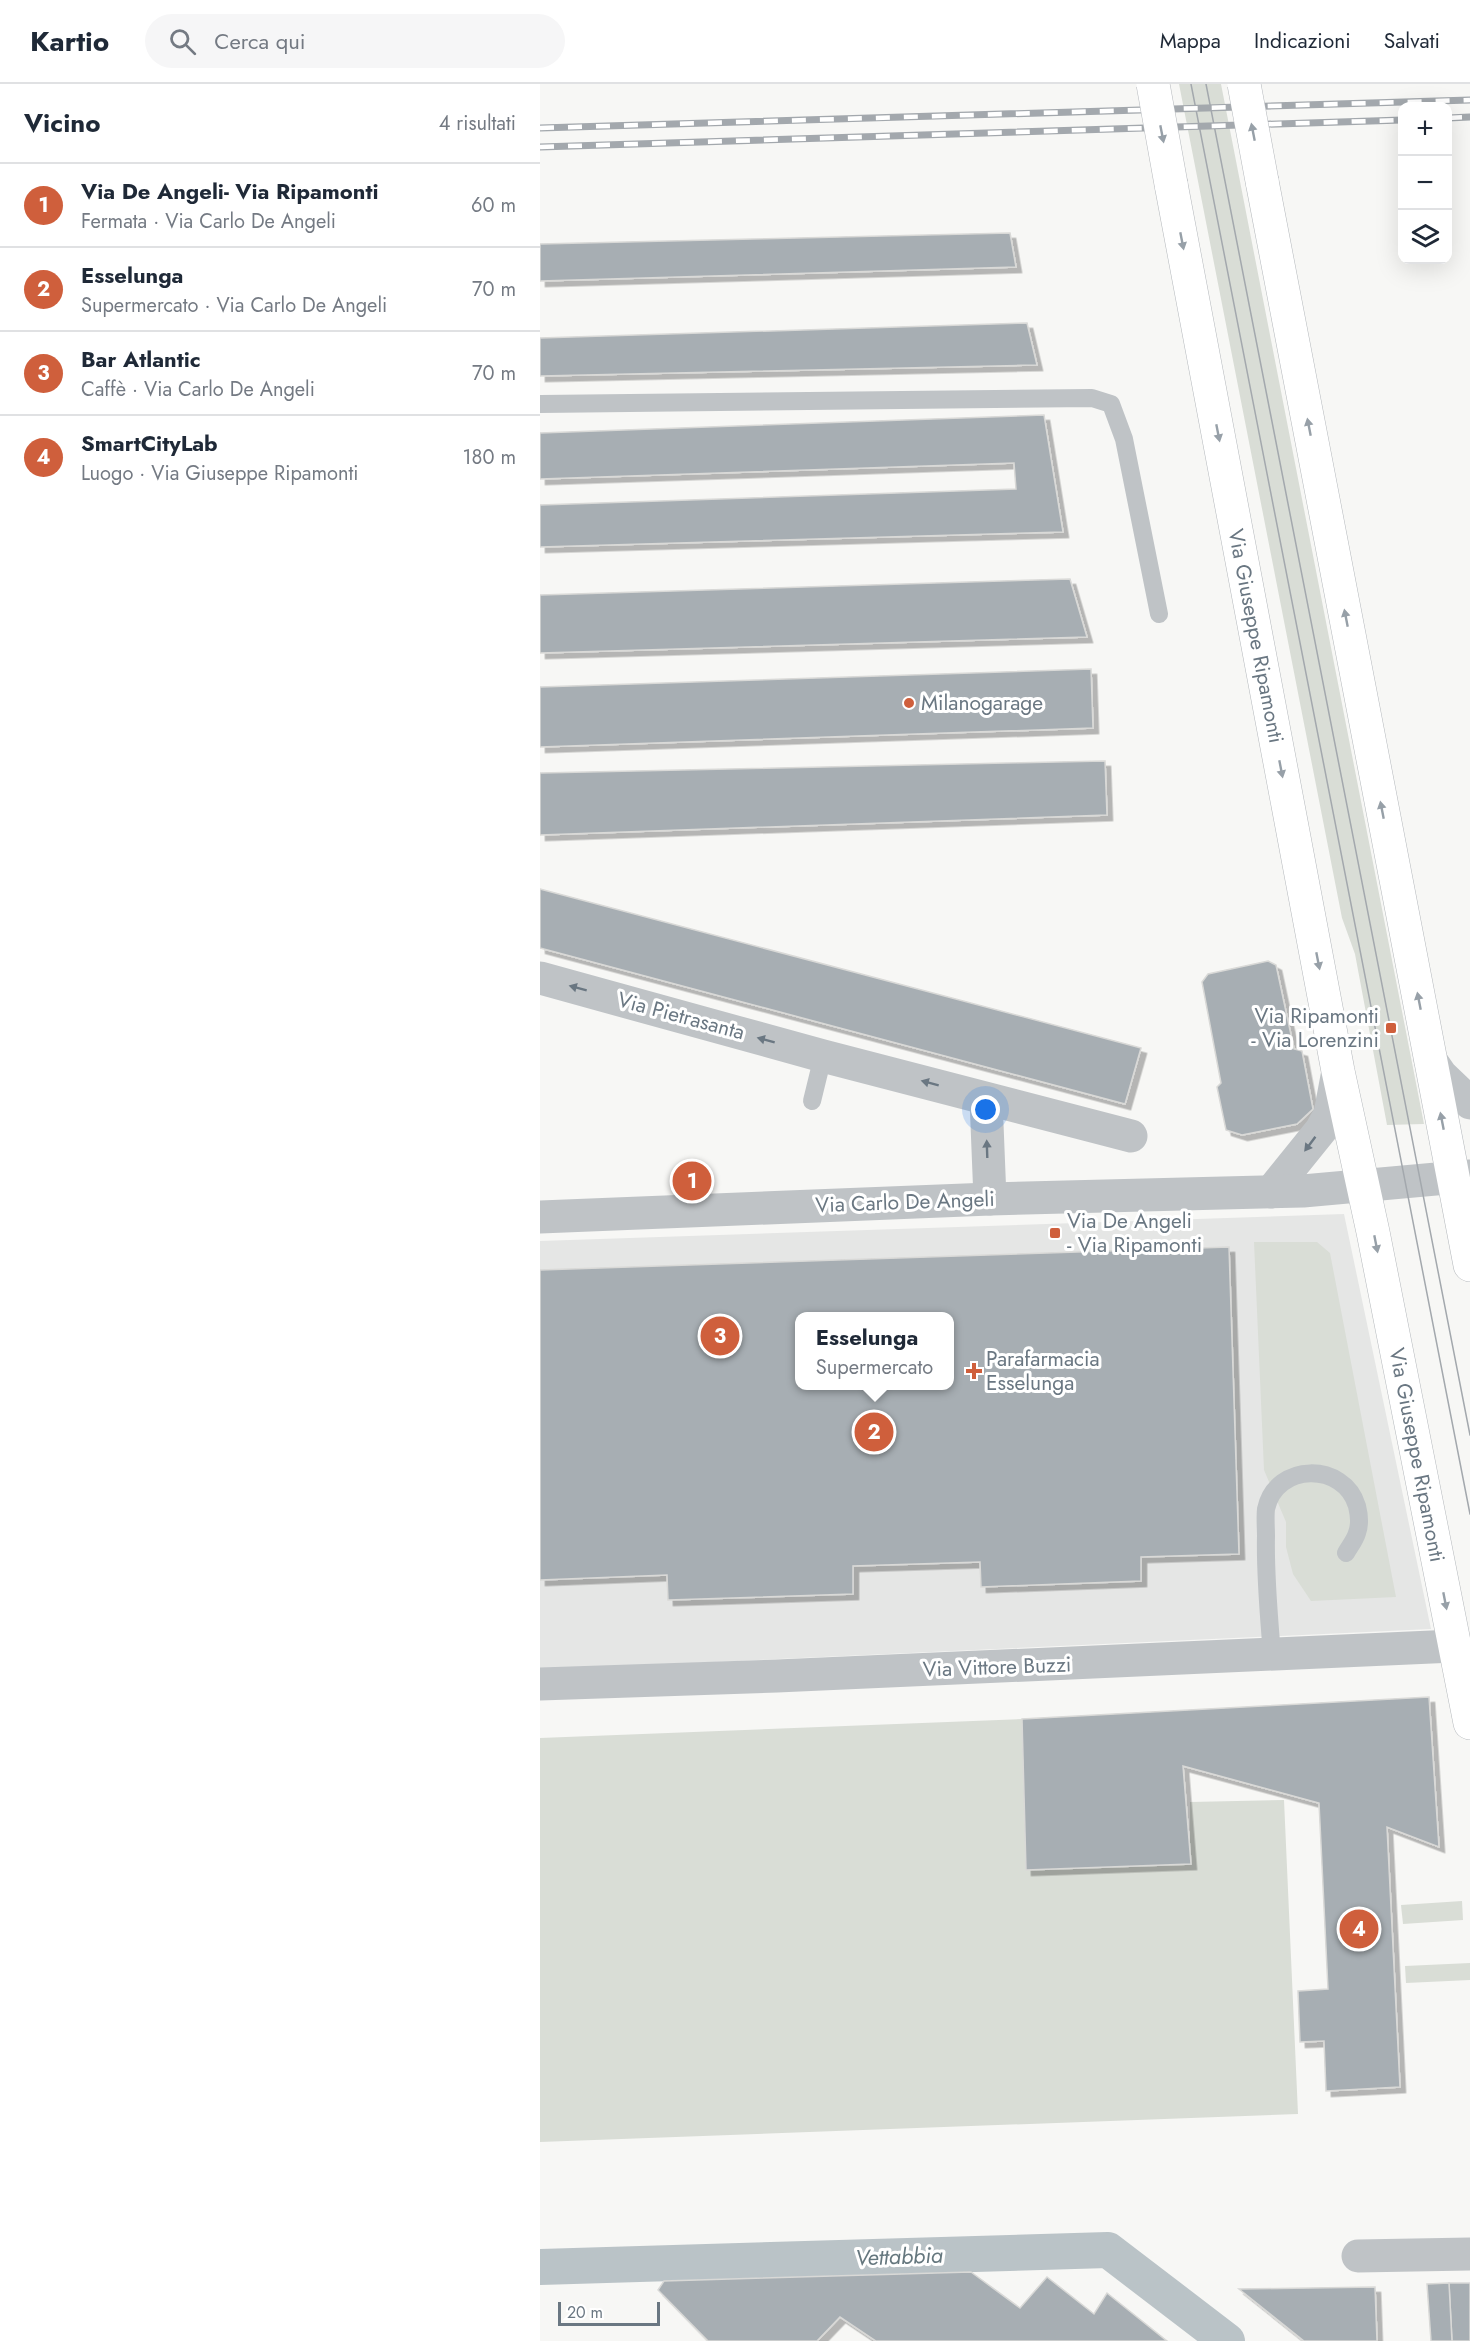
<!DOCTYPE html>
<html lang="it">
<meta charset="utf-8">
<style>
body{margin:0;font-family:Jost,sans-serif;background:#f6f6f7;color:#1f2937}
.controls{position:absolute;right:18px;top:18px;display:grid;overflow:hidden;border-radius:12px;box-shadow:0 6px 24px #0002}
.controls button{width:54px;height:54px;display:grid;place-items:center;padding:0;border:0;border-bottom:2px solid #e0e1e3;background:#fff;color:#1f2937;font:30px sans-serif}
.scale{position:absolute;left:18px;bottom:15px;width:102px;box-sizing:border-box;padding-left:6px;border:3px solid #6a7782;border-top:0;font-size:16px;line-height:21px;white-space:nowrap;color:#6a7782;-webkit-text-stroke:4px #fff;paint-order:stroke}
.you{position:absolute;left:446px;top:1026px;width:21px;height:21px;margin:-15px;border:4px solid #fff;border-radius:50%;background:#1a73e8;box-shadow:0 0 0 9px #1a73e833}
.badge{display:grid;place-items:center;width:39px;height:39px;border-radius:50%;background:#cf5f3c;color:#fff;font-size:20px;font-weight:700}
.pin{position:absolute;translate:-50% -50%;border:3px solid #fff;box-shadow:0 2px 6px #0006}
.popup{position:absolute;left:255px;top:1228px;width:159px;height:78px;box-sizing:border-box;display:grid;place-content:center;border-radius:12px;background:#fff;filter:drop-shadow(0 2px 4px #0005);font-size:20px;white-space:nowrap;color:#747a83}
.popup b{font-size:22px;color:#1f2937}
.popup::after{content:'';position:absolute;left:50%;top:100%;margin-left:-12px;border:12px solid transparent;border-top-color:#fff}
.list{margin:0;padding:0;list-style:none}
h2{display:flex;justify-content:space-between;align-items:center;height:78px;margin:0;padding:0 24px;font-size:26px}
h2 small{font-size:20px;font-weight:400;color:#747a83}
.list li{display:grid;grid-template-columns:39px 1fr auto;gap:18px;align-items:center;box-sizing:border-box;height:84px;padding:0 24px;border-top:2px solid #e0e1e3}
.list b{display:block;font-size:22px;white-space:nowrap}
.list p{margin:0;font-size:20px;white-space:nowrap;color:#747a83}
.list em{font-size:20px;font-style:normal;color:#747a83}
.icon{flex:none;width:33px;height:33px;fill:none;stroke:currentColor;stroke-width:2;stroke-linecap:round;stroke-linejoin:round}
.map{position:relative;flex:none;width:930px;height:2257px;overflow:hidden}
header{display:flex;align-items:center;gap:36px;box-sizing:border-box;height:84px;padding:0 30px;background:#fff;border-bottom:2px solid #e0e1e3}
header strong{font-size:28px}
nav{display:flex;gap:33px;margin-inline-start:auto;font-size:21px}
.search{width:420px;height:54px;background:#f6f6f7;display:flex;align-items:center;gap:15px;box-sizing:border-box;padding:0 21px;border-radius:33px;color:#747a83;font-size:22px}
main{display:flex}
aside{flex:1;background:#fff}
.map>svg:first-child{display:block}
.built{fill:#e5e6e5;fill-rule:evenodd}
.green{fill:#d9ddd6}
.lines{fill:none;stroke-linecap:round;stroke-linejoin:round}
.canal{stroke:#bac3c7;stroke-width:36}
.building{fill:#a7aeb3;stroke:#d9d9d7;stroke-width:1.5;fill-rule:evenodd;filter:url(#shadow)}
.secondary-casing{stroke:#b4b8bc;stroke-width:34}
.lane{stroke:#bfc3c6;stroke-width:18}
.street{stroke:#bfc3c6;stroke-width:33}
.secondary{stroke:#fff;stroke-width:33}
.tram{stroke:#a3a8ad;stroke-width:1.5}
.rail-casing{stroke:#a3a8ad;stroke-width:7}
.rail{stroke:#fff;stroke-width:4.5;stroke-dasharray:14;stroke-linecap:butt}
.secondary-bridge-casing{stroke:#b4b8bc;stroke-width:34;stroke-linecap:butt}
.secondary-bridge{stroke:#fff;stroke-width:33}
.oneway{fill:#97a0a8}
.oneway2{fill:#6a7782}
.poi-dot{fill:#cf5f3c;stroke:#fff;stroke-width:2}
.labels{text-anchor:middle;dominant-baseline:central;stroke-width:6;stroke-linejoin:round;paint-order:stroke}
.street-label{font-size:21px;fill:#6a7782;stroke:#fff}
.poi-label{font-size:21px;fill:#6a7782;stroke:#fff;text-anchor:start}
.water-label{font-size:22px;font-style:italic;fill:#65777e;stroke:#fff}
</style>
<header>
<strong>Kartio</strong>
<div class="search"><svg class="icon" aria-label="search" viewBox="0 0 24 24"><circle cx="10" cy="10" r="6"/><path d="M15 15l6 6"/></svg>Cerca qui</div>
<nav><a>Mappa</a><a>Indicazioni</a><a>Salvati</a></nav>
</header>
<main>
<aside>
<h2>Vicino<small>4 risultati</small></h2>
<ul class="list">
<li><span class="badge">1</span><div><b>Via De Angeli- Via Ripamonti</b><p>Fermata · Via Carlo De Angeli</p></div><em>60 m</em></li>
<li><span class="badge">2</span><div><b>Esselunga</b><p>Supermercato · Via Carlo De Angeli</p></div><em>70 m</em></li>
<li><span class="badge">3</span><div><b>Bar Atlantic</b><p>Caffè · Via Carlo De Angeli</p></div><em>70 m</em></li>
<li><span class="badge">4</span><div><b>SmartCityLab</b><p>Luogo · Via Giuseppe Ripamonti</p></div><em>180 m</em></li>
</ul>
</aside>
<div class="map">
<svg width="930" height="2257" viewBox="0 0 930 2257">
<defs>
<filter id="shadow"><feDropShadow dx="5.5" dy="5.5" stdDeviation="0" flood-color="#0004"/></filter>
</defs>
<rect width="100%" height="100%" fill="#f7f7f5"/>
<path class="built" d="M 804,1130 L 891,1545 L 0,1586 L 0,1157 ZM 259,1232 L 409,1232 L 409,1302 L 259,1302 Z"/>
<g class="green">
<path d="M 639,0 L 681,0 L 884,1040 L 847,1041 L 815,870 L 802,834 Z"/>
<path d="M 714,1158 L 777,1158 L 790,1169 L 856,1513 L 771,1517 L 753,1490 L 746,1463 L 746,1438 L 724,1386 Z"/>
<path d="M 482,1635 L 486,1786 L 650,1780 L 650,1718 L 744,1716 L 758,2030 L 0,2058 L 0,1654 Z"/>
<path d="M 922,1817 L 923,1836 L 863,1840 L 861,1821 Z"/>
<path d="M 930,1879 L 930,1896 L 866,1899 L 865,1882 Z"/>
</g>
<g class="lines">
<path class="canal" d="M 0,2183 L 568,2166 L 687,2257"/>
</g>
<g class="building">
<path d="M 470,149 L 476,183 L 0,197 L 0,160 Z"/>
<path d="M 487,239 L 497,281 L 0,292 L 0,254 Z"/>
<path d="M 504,331 L 523,448 L 0,463 L 0,421 L 476,405 L 474,379 L 0,395 L 0,349 Z"/>
<path d="M 530,495 L 547,553 L 0,569 L 0,511 Z"/>
<path d="M 551,585 L 553,644 L 0,663 L 0,603 Z"/>
<path d="M 565,677 L 567,731 L 0,751 L 0,689 Z"/>
<path d="M 0,805 L 601,964 L 585,1020 L 0,864 Z"/>
<path d="M 728,877 L 736,881 L 754,965 L 762,967 L 773,1025 L 757,1040 L 702,1051 L 686,1046 L 677,1003 L 681,999 L 662,898 L 668,890 Z"/>
<path d="M 689,1163 L 699,1470 L 601,1473 L 601,1497 L 441,1503 L 440,1478 L 313,1482 L 313,1510 L 128,1516 L 127,1491 L 0,1496 L 0,1186 ZM 259,1232 L 409,1232 L 409,1302 L 259,1302 Z"/>
<path d="M 889,1613 L 899,1763 L 847,1743 L 860,2003 L 786,2007 L 784,1957 L 760,1958 L 758,1907 L 788,1905 L 779,1719 L 643,1682 L 651,1780 L 486,1786 L 482,1635 Z"/>
<path d="M 431,2188 L 480,2224 L 507,2193 L 554,2230 L 567,2209 L 627,2257 L 336,2257 L 300,2233 L 277,2257 L 168,2257 L 118,2206 L 124,2197 Z"/>
<path d="M 909,2199 L 930,2199 L 930,2257 L 912,2257 Z"/>
<path d="M 909,2199 L 912,2257 L 891,2257 L 887,2200 Z"/>
<path d="M 835,2203 L 837,2257 L 764,2257 L 699,2205 Z"/>
</g>
<g class="lines">
<g class="secondary-casing">
<g id="secondary">
<path d="M 722,97 L 930,1181"/>
<path d="M 631,100 L 798,987 L 833,1148 L 930,1639"/>
</g>
</g>
<g class="lane">
<path d="M 0,320 L 552,314 L 571,320 L 584,355 L 619,530"/>
<path d="M 272,1017 L 283,972"/>
<path d="M 732,1571 C 729,1532 725,1492 726,1452 C 726,1444 725,1433 726,1425 C 736,1378 804,1378 817,1422 C 819,1430 820,1441 817,1449 C 815,1456 810,1462 806,1469"/>
</g>
<g class="street">
<path d="M 0,894 L 283,972 L 591,1052"/>
<path d="M 890,975 L 901,991 L 930,1019"/>
<path d="M 446,1015 L 450,1115"/>
<path d="M 731,1108 L 781,1046 L 790,1030 L 798,987"/>
<path d="M 0,1133 L 450,1115 L 763,1107 L 930,1092"/>
<path d="M 0,1600 L 237,1592 L 914,1562"/>
<path d="M 818,2172 L 930,2170"/>
</g>
<use href="#secondary" class="secondary"/>
<g class="tram">
<path d="M 651,0 L 930,1430"/>
<path d="M 666,0 L 930,1351"/>
</g>
<g class="rail-casing">
<g id="rail">
<path d="M 908,34 L 930,33"/>
<path d="M 0,44 L 930,16"/>
<path d="M 0,63 L 862,36"/>
</g>
</g>
<use href="#rail" class="rail"/>
<g class="secondary-bridge-casing">
<g id="secondary-bridge">
<path d="M 613,0 L 631,100"/>
<path d="M 704,0 L 722,97"/>
</g>
</g>
<use href="#secondary-bridge" class="secondary-bridge"/>
</g>
<defs><path id="oneway-solid" d="M-6-.8H1V-3.2L6.5 0L1 3.2V.8H-6Z" transform="scale(1.5)"/></defs>
<g class="oneway">
<use href="#oneway-solid" transform="translate(713 48) rotate(-101)"/>
<use href="#oneway-solid" transform="translate(622 50) rotate(79)"/>
<use href="#oneway-solid" transform="translate(642 157) rotate(79)"/>
<use href="#oneway-solid" transform="translate(769 343) rotate(-101)"/>
<use href="#oneway-solid" transform="translate(678 349) rotate(79)"/>
<use href="#oneway-solid" transform="translate(806 534) rotate(-101)"/>
<use href="#oneway-solid" transform="translate(741 685) rotate(79)"/>
<use href="#oneway-solid" transform="translate(842 726) rotate(-101)"/>
<use href="#oneway-solid" transform="translate(778 877) rotate(79)"/>
<use href="#oneway-solid" transform="translate(879 917) rotate(-101)"/>
<use href="#oneway-solid" transform="translate(902 1037) rotate(-101)"/>
<use href="#oneway-solid" transform="translate(836 1160) rotate(79)"/>
<use href="#oneway-solid" transform="translate(905 1517) rotate(79)"/>
</g>
<g class="oneway2">
<use href="#oneway-solid" transform="translate(38 904) rotate(-165)"/>
<use href="#oneway-solid" transform="translate(226 956) rotate(-165)"/>
<use href="#oneway-solid" transform="translate(390 999) rotate(-165)"/>
<use href="#oneway-solid" transform="translate(770 1060) rotate(127)"/>
<use href="#oneway-solid" transform="translate(447 1065) rotate(-92)"/>
</g>
<g class="poi-dot">
<circle cx="369" cy="619" r="6"/>
<rect x="845" y="938" width="12" height="12" rx="3"/>
<rect x="509" y="1143" width="12" height="12" rx="3"/>
<path d="M431 1278h6v6h6v6h-6v6h-6v-6h-6v-6h6z"/>
</g>
<g class="labels">
<g class="street-label">
<text transform="translate(716 552) rotate(79)">Via Giuseppe Ripamonti</text>
<text transform="translate(141 932) rotate(15)">Via Pietrasanta</text>
<text transform="translate(365 1118) rotate(-2)">Via Carlo De Angeli</text>
<text transform="translate(877 1371) rotate(79)">Via Giuseppe Ripamonti</text>
<text transform="translate(457 1583) rotate(-2)">Via Vittore Buzzi</text>
</g>
<g class="poi-label">
<text x="381" y="619">Milanogarage</text>
<text x="839" y="932" text-anchor="end">Via Ripamonti<tspan x="839" dy="24">- Via Lorenzini</tspan></text>
<text x="527" y="1137">Via De Angeli<tspan x="527" dy="24">- Via Ripamonti</tspan></text>
<text x="446" y="1275">Parafarmacia<tspan x="446" dy="24">Esselunga</tspan></text>
</g>
<g class="water-label">
<text transform="translate(359 2172) rotate(-2)">Vettabbia</text>
</g>
</g>
</svg>
<div class="controls">
<button>+</button>
<button>−</button>
<button><svg class="icon" aria-label="layers" viewBox="0 0 24 24"><path d="M12 4l9 5-9 5-9-5zM3 14l9 5 9-5"/></svg></button>
</div>
<div class="scale">20 m</div>
<div class="you"></div>
<div class="pin badge" style="left:152px;top:1097px">1</div>
<div class="pin badge" style="left:334px;top:1348px">2</div>
<div class="popup"><b>Esselunga</b>Supermercato</div>
<div class="pin badge" style="left:180px;top:1252px">3</div>
<div class="pin badge" style="left:819px;top:1845px">4</div>
</div>
</main>
